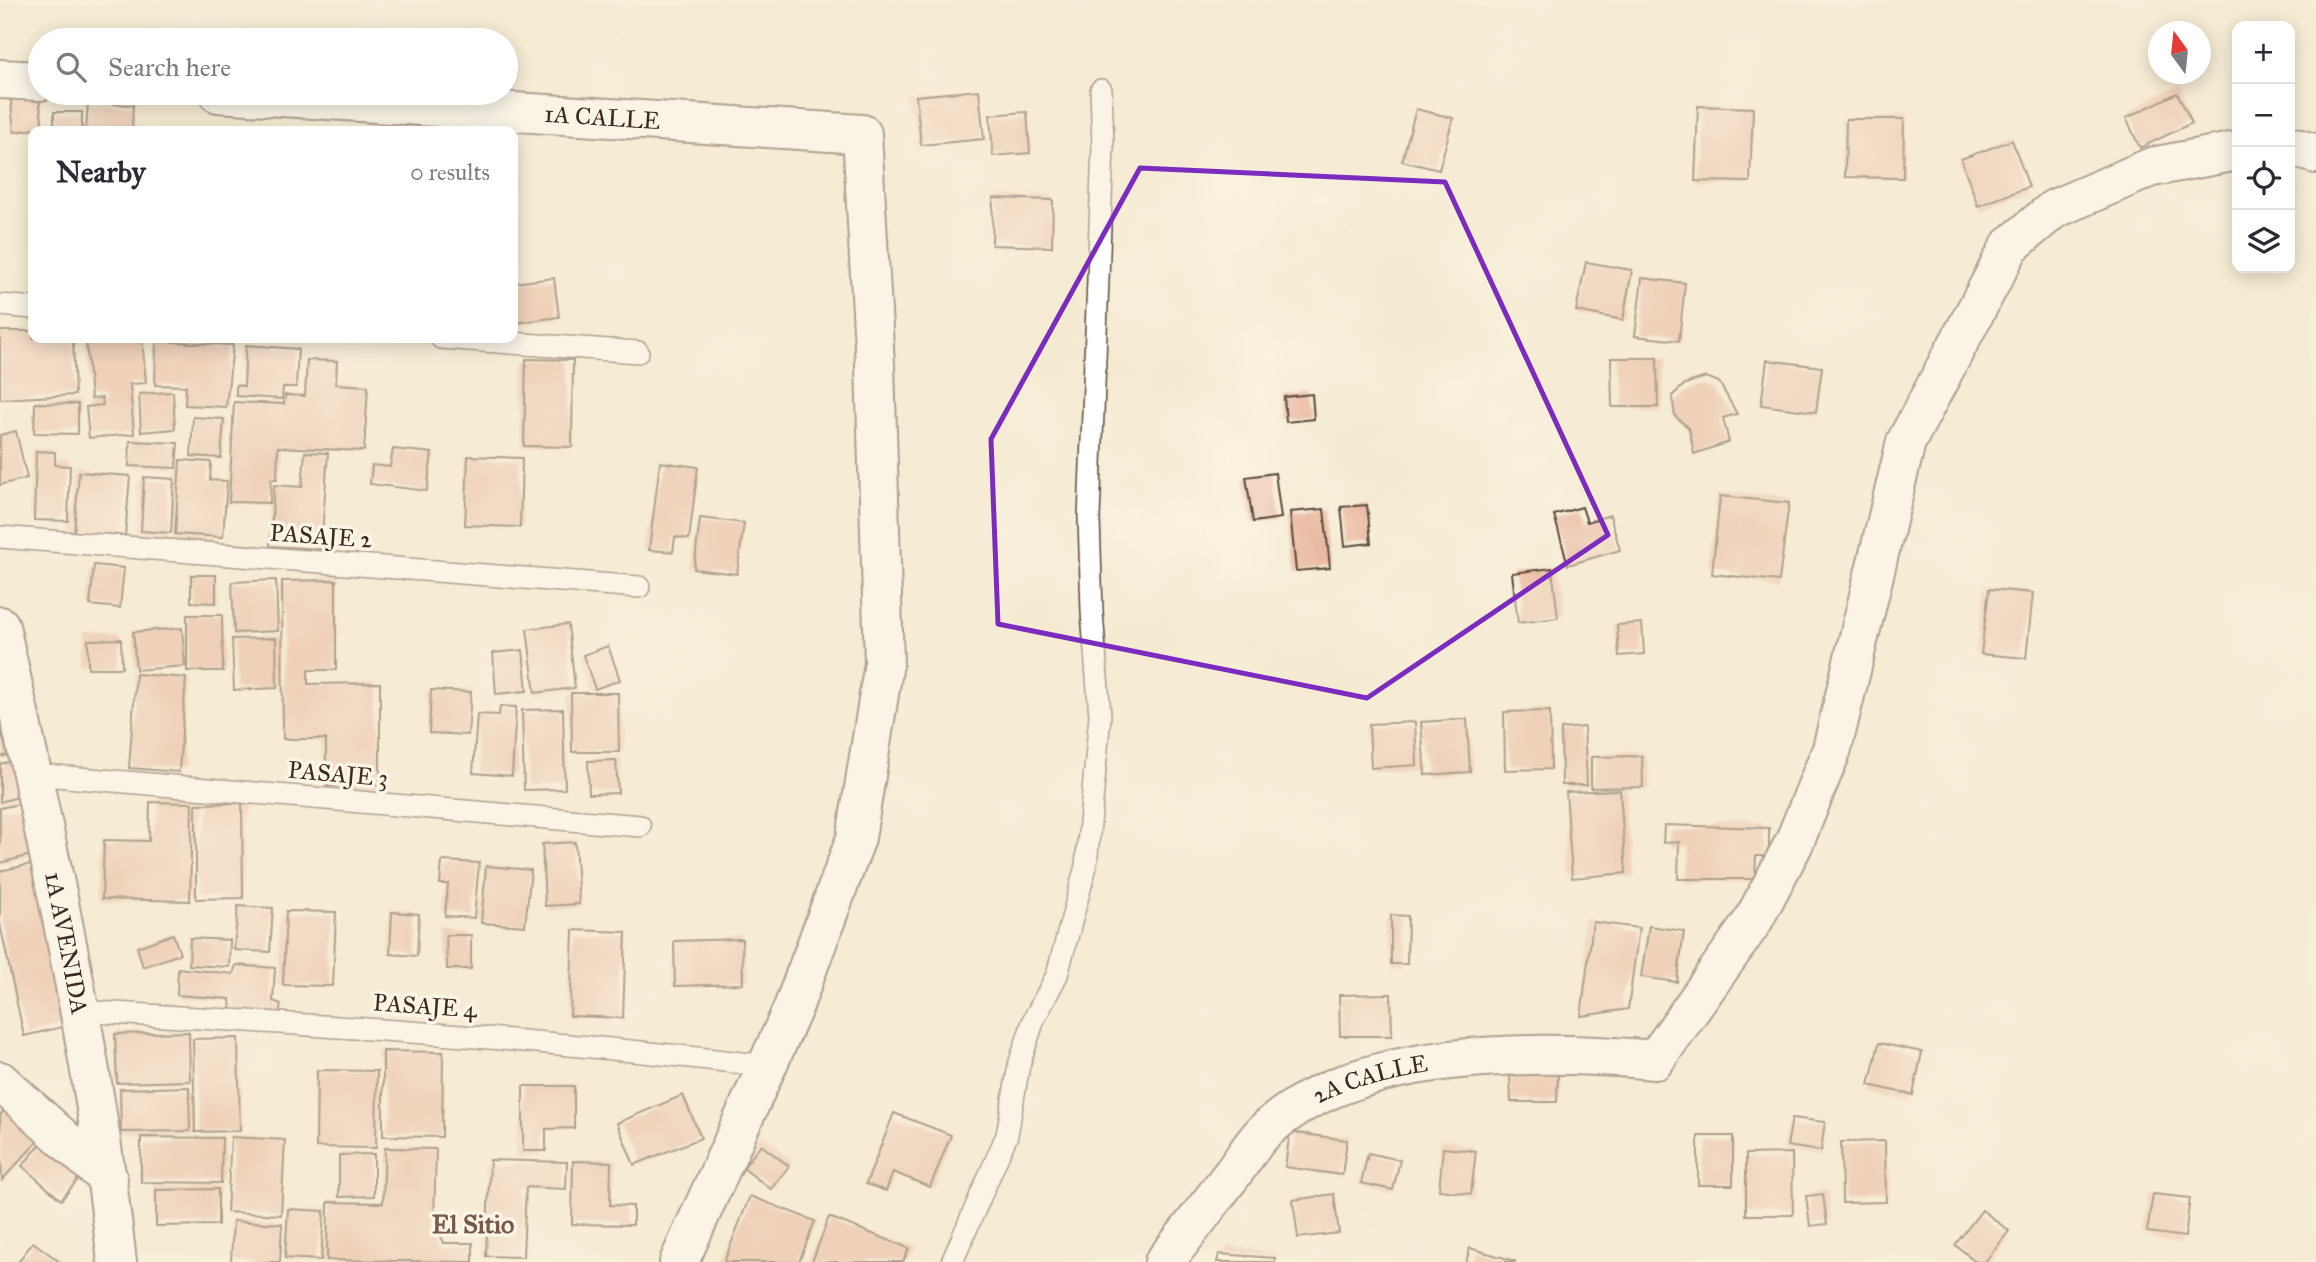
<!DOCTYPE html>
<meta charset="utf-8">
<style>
body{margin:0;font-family:"IM FELL Great Primer",serif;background:#f7f7f7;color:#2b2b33}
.controls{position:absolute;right:21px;top:21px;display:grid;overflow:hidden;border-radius:14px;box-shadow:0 4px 18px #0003}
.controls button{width:63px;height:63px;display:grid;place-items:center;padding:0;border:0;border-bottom:2px solid #e1e1e2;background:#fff;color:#2b2b33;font:35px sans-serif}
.compass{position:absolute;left:2148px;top:21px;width:63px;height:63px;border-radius:50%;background:#fff;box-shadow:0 4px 18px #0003;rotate:345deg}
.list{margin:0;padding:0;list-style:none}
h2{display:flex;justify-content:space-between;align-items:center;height:91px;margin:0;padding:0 28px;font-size:30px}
h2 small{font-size:23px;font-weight:400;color:#7c7c81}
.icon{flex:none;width:38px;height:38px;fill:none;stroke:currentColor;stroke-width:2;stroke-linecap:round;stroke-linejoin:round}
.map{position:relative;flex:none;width:2316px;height:1262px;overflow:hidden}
.search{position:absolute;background:#fff;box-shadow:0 4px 18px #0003;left:28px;top:28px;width:490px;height:77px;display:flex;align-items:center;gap:18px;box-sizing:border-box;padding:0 24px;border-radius:38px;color:#7c7c81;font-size:26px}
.panel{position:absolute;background:#fff;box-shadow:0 4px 18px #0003;left:28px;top:126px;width:490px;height:217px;border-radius:14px}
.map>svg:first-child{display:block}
.building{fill:#e7b199}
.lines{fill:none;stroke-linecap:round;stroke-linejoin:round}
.service-casing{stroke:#574739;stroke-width:24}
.minor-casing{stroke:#574739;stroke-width:42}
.service{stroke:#fff;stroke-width:21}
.minor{stroke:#fff;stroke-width:38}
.marked{fill:none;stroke:#7b2cbf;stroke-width:5;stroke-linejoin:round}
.labels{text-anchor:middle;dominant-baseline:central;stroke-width:7;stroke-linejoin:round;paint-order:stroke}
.street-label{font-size:24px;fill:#3b2a1e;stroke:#fcf5e5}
.neighbourhood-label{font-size:26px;font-weight:bold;fill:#775949;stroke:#fcf5e5}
</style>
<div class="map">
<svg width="2316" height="1262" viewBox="0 0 2316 1262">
<rect width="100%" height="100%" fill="#fcf5e5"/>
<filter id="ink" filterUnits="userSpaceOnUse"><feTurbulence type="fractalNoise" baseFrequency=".0143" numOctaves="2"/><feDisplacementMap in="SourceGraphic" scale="14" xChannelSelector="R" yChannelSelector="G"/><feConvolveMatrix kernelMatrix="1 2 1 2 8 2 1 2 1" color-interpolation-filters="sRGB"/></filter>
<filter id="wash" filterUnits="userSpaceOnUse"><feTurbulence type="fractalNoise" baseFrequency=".00686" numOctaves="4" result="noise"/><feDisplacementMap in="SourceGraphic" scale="28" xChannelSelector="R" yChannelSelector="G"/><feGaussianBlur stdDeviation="1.57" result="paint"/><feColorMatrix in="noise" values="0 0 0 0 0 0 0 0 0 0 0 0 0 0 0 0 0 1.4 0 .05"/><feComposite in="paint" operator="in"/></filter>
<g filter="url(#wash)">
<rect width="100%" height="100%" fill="#f5ebd3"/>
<g id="blocks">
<g class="building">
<path d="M 38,90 L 43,128 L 14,132 L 10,93 Z"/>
<path d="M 979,90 L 984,139 L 921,145 L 916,96 Z"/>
<path d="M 2177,93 L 2192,123 L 2140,148 L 2126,118 Z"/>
<path d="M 88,103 L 133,105 L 132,131 L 86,131 Z"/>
<path d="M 1698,106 L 1753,108 L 1750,182 L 1695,181 Z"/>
<path d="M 1416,109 L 1453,118 L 1439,170 L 1402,161 Z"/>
<rect x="54" y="112" width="28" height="19"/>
<path d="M 1027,112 L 1030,153 L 993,156 L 990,115 Z"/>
<path d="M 389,119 L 417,121 L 417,131 L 388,131 Z"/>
<path d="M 1846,119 L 1904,119 L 1903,178 L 1845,177 Z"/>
<path d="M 2012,140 L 2029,187 L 1978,206 L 1961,159 Z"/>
<path d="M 993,198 L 1053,200 L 1052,247 L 992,245 Z"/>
<path d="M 1586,262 L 1632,270 L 1623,320 L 1576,311 Z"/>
<path d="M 554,278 L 559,317 L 516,323 L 513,283 Z"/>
<path d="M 1642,278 L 1685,283 L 1679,341 L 1635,336 Z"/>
<path d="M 0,331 L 33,331 L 33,338 L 73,338 L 75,395 L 0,399 Z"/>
<path d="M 86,338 L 142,338 L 146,383 L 130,384 L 134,434 L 89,438 L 86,407 L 103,405 L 102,398 L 91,399 Z"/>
<path d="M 156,341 L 233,345 L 226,407 L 185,405 L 186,386 L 155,385 Z"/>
<path d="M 246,345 L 298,349 L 296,387 L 283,387 L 282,399 L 236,396 L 236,385 L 244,386 Z"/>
<path d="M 1611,358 L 1657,358 L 1658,407 L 1612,407 Z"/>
<path d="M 526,359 L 573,360 L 572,447 L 524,446 Z"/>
<path d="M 307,360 L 337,361 L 336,384 L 368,386 L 364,451 L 278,447 L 277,479 L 271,479 L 270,503 L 229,502 L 234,402 L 284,404 L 285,395 L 305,396 Z"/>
<path d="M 1767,360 L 1822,367 L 1816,412 L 1761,405 Z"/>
<path d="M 1706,377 L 1719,382 L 1737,414 L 1723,418 L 1729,442 L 1694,454 L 1689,428 L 1675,416 L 1672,396 L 1685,384 Z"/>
<path d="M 173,392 L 175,429 L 141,432 L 139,394 Z"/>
<path d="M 1312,394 L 1314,419 L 1286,422 L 1284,397 Z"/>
<path d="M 35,403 L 78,404 L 78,434 L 34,433 Z"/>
<path d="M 193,417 L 224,419 L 221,458 L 191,456 Z"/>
<path d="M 16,431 L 27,478 L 0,485 L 0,435 Z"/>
<path d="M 130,441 L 178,443 L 176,468 L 129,466 Z"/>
<path d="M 393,449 L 432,453 L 427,491 L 370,484 L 372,465 L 390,467 Z"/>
<path d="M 36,451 L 55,452 L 55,465 L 70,466 L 68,521 L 34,520 Z"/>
<path d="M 305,452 L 328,453 L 321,549 L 270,546 L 274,485 L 302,487 Z"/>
<path d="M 468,456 L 522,458 L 520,527 L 465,525 Z"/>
<path d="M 180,460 L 211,462 L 210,480 L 227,481 L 223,537 L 175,534 Z"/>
<path d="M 660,462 L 698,467 L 689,539 L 675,537 L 673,552 L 649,550 Z"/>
<path d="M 79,472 L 130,476 L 125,536 L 74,532 Z"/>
<path d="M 1275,473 L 1281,518 L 1253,522 L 1246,477 Z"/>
<path d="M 144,477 L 174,479 L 171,533 L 141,531 Z"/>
<path d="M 1720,496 L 1789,503 L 1779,581 L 1712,574 Z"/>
<path d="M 1367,505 L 1371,543 L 1345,546 L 1341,507 Z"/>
<path d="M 1582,507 L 1587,522 L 1610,515 L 1620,550 L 1568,565 L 1554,515 Z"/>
<path d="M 1324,509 L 1330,568 L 1296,571 L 1290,512 Z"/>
<path d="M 700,518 L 744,523 L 737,574 L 694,569 Z"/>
<path d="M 94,565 L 124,568 L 120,608 L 90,605 Z"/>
<path d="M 1552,568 L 1558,618 L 1518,623 L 1512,573 Z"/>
<path d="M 191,575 L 216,575 L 216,603 L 191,602 Z"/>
<path d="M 276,580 L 278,631 L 234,633 L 232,582 Z"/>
<path d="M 336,580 L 336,670 L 308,670 L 308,684 L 380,683 L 380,785 L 326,786 L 326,739 L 283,739 L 282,581 Z"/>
<path d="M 1989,589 L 2033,593 L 2026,658 L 1981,654 Z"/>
<path d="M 187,615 L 222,615 L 223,671 L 187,671 Z"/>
<path d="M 1642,623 L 1644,654 L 1619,656 L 1617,625 Z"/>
<path d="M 568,624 L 575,688 L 535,693 L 527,629 Z"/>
<path d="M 182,628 L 185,666 L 136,670 L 133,632 Z"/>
<path d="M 276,638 L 277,688 L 234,690 L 232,639 Z"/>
<path d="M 121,639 L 122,668 L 88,668 L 88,640 Z"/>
<path d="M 608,646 L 620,680 L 595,689 L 583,655 Z"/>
<path d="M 523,650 L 527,691 L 496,694 L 493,653 Z"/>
<path d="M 136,674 L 186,678 L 179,772 L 129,768 Z"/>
<path d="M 431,690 L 471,692 L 468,735 L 429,733 Z"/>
<path d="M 571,693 L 618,693 L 619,752 L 572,752 Z"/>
<path d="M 500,706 L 516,707 L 512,776 L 473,773 L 477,714 L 499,715 Z"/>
<path d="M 563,709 L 565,789 L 524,790 L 522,710 Z"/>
<path d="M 1550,711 L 1551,769 L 1505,770 L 1504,712 Z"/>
<path d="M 1467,719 L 1470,772 L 1425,775 L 1421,722 Z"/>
<path d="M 1415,722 L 1417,765 L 1371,768 L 1369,724 Z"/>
<path d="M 1584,727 L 1587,785 L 1562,785 L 1561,729 Z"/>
<path d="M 0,728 L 8,755 L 0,757 Z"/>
<path d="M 1642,756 L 1643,787 L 1591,788 L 1591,757 Z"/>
<path d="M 616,760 L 618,793 L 589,794 L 588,761 Z"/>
<path d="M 12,761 L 21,796 L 0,802 L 0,764 Z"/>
<path d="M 1620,790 L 1626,873 L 1572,878 L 1566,792 Z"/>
<path d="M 150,802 L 192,803 L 190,901 L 102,899 L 104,840 L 149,841 Z"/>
<path d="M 242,803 L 243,898 L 196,899 L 196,804 Z"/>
<path d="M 19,804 L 31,855 L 0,863 L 0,808 Z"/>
<path d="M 1664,825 L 1769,828 L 1769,856 L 1756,856 L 1755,879 L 1678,879 L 1679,842 L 1663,843 Z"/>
<path d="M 575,842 L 579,904 L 545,906 L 542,844 Z"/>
<path d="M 442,861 L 479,863 L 474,918 L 445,916 L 448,884 L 440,884 Z"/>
<path d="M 36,863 L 71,1025 L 24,1036 L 0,924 L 0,871 Z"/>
<path d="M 486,866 L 531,870 L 525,926 L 481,923 Z"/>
<path d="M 238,906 L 273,908 L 270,952 L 234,950 Z"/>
<path d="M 286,911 L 336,912 L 333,986 L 283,985 Z"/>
<path d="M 392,912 L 419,914 L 417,956 L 390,954 Z"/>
<path d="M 1391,915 L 1408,916 L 1407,964 L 1391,964 Z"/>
<path d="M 1593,922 L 1639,928 L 1628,1009 L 1581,1016 Z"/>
<path d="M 1649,926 L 1684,931 L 1677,982 L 1641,977 Z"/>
<path d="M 573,930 L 626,932 L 623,1018 L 570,1016 Z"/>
<path d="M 173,934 L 180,954 L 143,967 L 137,947 Z"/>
<path d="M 446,935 L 471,935 L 471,969 L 447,969 Z"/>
<path d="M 190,938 L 230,940 L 229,967 L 189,965 Z"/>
<path d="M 742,939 L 743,984 L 675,986 L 674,941 Z"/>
<path d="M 236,965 L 275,968 L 273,1001 L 281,1004 L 279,1014 L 231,1012 L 230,999 L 177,995 L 178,968 L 233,974 Z"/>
<path d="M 1391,994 L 1392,1036 L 1340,1036 L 1339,995 Z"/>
<path d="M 189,1032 L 190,1081 L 117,1083 L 115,1034 Z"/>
<path d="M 238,1038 L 240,1131 L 195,1132 L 193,1039 Z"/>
<path d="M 1879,1043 L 1922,1052 L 1913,1095 L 1869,1085 Z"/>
<path d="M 383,1051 L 443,1052 L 442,1137 L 383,1136 Z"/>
<path d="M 317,1070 L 377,1071 L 376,1148 L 316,1147 Z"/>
<path d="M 1558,1074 L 1557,1102 L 1511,1102 L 1510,1075 Z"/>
<path d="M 523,1086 L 574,1086 L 574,1128 L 546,1129 L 546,1151 L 523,1151 Z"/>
<path d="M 189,1087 L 190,1131 L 121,1132 L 120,1089 Z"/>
<path d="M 683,1095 L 701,1138 L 634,1165 L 617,1123 Z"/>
<path d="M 5,1109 L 39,1140 L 2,1180 L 0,1115 Z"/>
<path d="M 894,1113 L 951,1135 L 930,1187 L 893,1172 L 886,1191 L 866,1184 Z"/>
<path d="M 1792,1118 L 1825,1122 L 1821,1151 L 1787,1146 Z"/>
<path d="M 1290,1132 L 1347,1140 L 1342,1175 L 1285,1167 Z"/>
<rect x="1698" y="1136" width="35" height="49"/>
<path d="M 141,1137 L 222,1138 L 221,1183 L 141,1182 Z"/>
<path d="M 231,1137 L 285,1140 L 281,1215 L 227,1212 Z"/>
<path d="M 46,1138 L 85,1171 L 61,1200 L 22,1166 Z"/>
<path d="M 1885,1141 L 1886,1202 L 1842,1203 L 1841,1142 Z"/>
<path d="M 761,1145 L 789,1166 L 771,1189 L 743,1168 Z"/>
<path d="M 385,1148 L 436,1149 L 434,1219 L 444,1243 L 473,1243 L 473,1262 L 327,1260 L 328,1202 L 383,1203 Z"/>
<path d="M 1443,1148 L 1476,1151 L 1471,1194 L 1439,1190 Z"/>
<path d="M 1368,1153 L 1400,1160 L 1393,1190 L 1361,1183 Z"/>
<path d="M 1792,1153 L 1793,1215 L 1746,1215 L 1746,1154 Z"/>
<path d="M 374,1154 L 374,1196 L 339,1197 L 339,1155 Z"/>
<path d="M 490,1160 L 567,1162 L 566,1189 L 526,1187 L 523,1257 L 486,1256 Z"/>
<path d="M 573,1161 L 611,1162 L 610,1205 L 633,1206 L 633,1225 L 572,1224 Z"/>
<path d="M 218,1189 L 218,1225 L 156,1226 L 156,1190 Z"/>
<path d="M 1334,1194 L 1339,1233 L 1298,1238 L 1293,1200 Z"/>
<path d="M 1823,1194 L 1827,1224 L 1810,1226 L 1806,1196 Z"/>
<path d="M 2153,1194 L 2190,1198 L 2185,1237 L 2147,1232 Z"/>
<path d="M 750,1196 L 815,1221 L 799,1262 L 724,1262 Z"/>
<path d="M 288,1209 L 324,1211 L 321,1260 L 285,1258 Z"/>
<path d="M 1982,1210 L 2009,1231 L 1985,1262 L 1977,1262 L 1955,1245 Z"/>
<path d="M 829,1217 L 909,1248 L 903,1262 L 812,1262 Z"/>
<path d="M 233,1221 L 282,1224 L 280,1262 L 231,1262 Z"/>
<path d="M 33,1242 L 60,1262 L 18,1262 Z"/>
<path d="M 1470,1248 L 1515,1261 L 1515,1262 L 1466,1262 Z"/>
<path d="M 1219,1254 L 1275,1258 L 1275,1262 L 1217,1262 Z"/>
</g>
</g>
</g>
<g filter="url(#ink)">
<use href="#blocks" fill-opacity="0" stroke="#574739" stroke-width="2"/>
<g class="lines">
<g class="service-casing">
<g id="service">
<path d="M 0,305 L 33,308"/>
<path d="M 441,338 L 638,352"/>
<path d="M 0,537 L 639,587"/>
<path d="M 32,774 L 640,826"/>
<path d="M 77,1011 C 308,1024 538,1038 767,1066"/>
<path d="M 952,1262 L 1007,1135 L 1019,1065 L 1034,1019 L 1057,975 L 1086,866 L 1100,716 L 1092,612 L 1089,519 L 1103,146 L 1101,90"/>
</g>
</g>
<g class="minor-casing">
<g id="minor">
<path d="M 0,79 L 40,81"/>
<path id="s1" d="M 218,93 L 862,134 L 875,365 L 884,663 L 856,838 L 793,1008 L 679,1262"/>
<path d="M 2290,146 L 2316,154"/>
<path id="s2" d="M 0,626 C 46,836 93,1048 117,1262"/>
<path d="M 0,1081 L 108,1179"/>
<path id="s3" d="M 1164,1262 C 1188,1233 1210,1203 1233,1173 C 1243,1160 1253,1142 1265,1131 C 1355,1046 1540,1050 1655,1060 L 1753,921 L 1794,843 L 1832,749 L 1906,442 L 2010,246 L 2054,209 L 2152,167 L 2237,151"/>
</g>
</g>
<use href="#service" class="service"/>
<use href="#minor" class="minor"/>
</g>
</g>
<path d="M0 0H2316V1262H0ZM 1140,168 L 1445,182 L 1608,535 L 1367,698 L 998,624 L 991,439 Z" fill="#f5ebd3" fill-opacity=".55" fill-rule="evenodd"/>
<path class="marked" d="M 1140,168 L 1445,182 L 1608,535 L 1367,698 L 998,624 L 991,439 Z"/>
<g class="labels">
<g class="street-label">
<text stroke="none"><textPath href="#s1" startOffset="385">1A CALLE</textPath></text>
<text transform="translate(321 536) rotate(4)">PASAJE 2</text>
<text transform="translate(338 774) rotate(5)">PASAJE 3</text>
<text stroke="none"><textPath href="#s2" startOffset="324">1A AVENIDA</textPath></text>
<text transform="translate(425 1006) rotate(4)">PASAJE 4</text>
<text stroke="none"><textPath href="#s3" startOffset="285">2A CALLE</textPath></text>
</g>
<g class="neighbourhood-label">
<text x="473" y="1224">El Sitio</text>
</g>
</g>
</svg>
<div class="controls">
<button>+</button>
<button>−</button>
<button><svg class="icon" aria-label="locate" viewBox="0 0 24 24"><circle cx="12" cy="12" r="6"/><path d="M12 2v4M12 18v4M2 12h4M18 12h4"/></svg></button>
<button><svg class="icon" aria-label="layers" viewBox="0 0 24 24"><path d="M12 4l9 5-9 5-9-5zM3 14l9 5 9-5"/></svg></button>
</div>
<svg class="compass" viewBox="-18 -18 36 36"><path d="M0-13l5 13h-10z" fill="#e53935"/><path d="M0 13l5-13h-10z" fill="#7c7c81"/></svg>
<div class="search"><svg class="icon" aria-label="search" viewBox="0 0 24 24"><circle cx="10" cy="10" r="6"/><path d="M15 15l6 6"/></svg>Search here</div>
<section class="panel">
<h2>Nearby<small>0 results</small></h2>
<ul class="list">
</ul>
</section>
</div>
